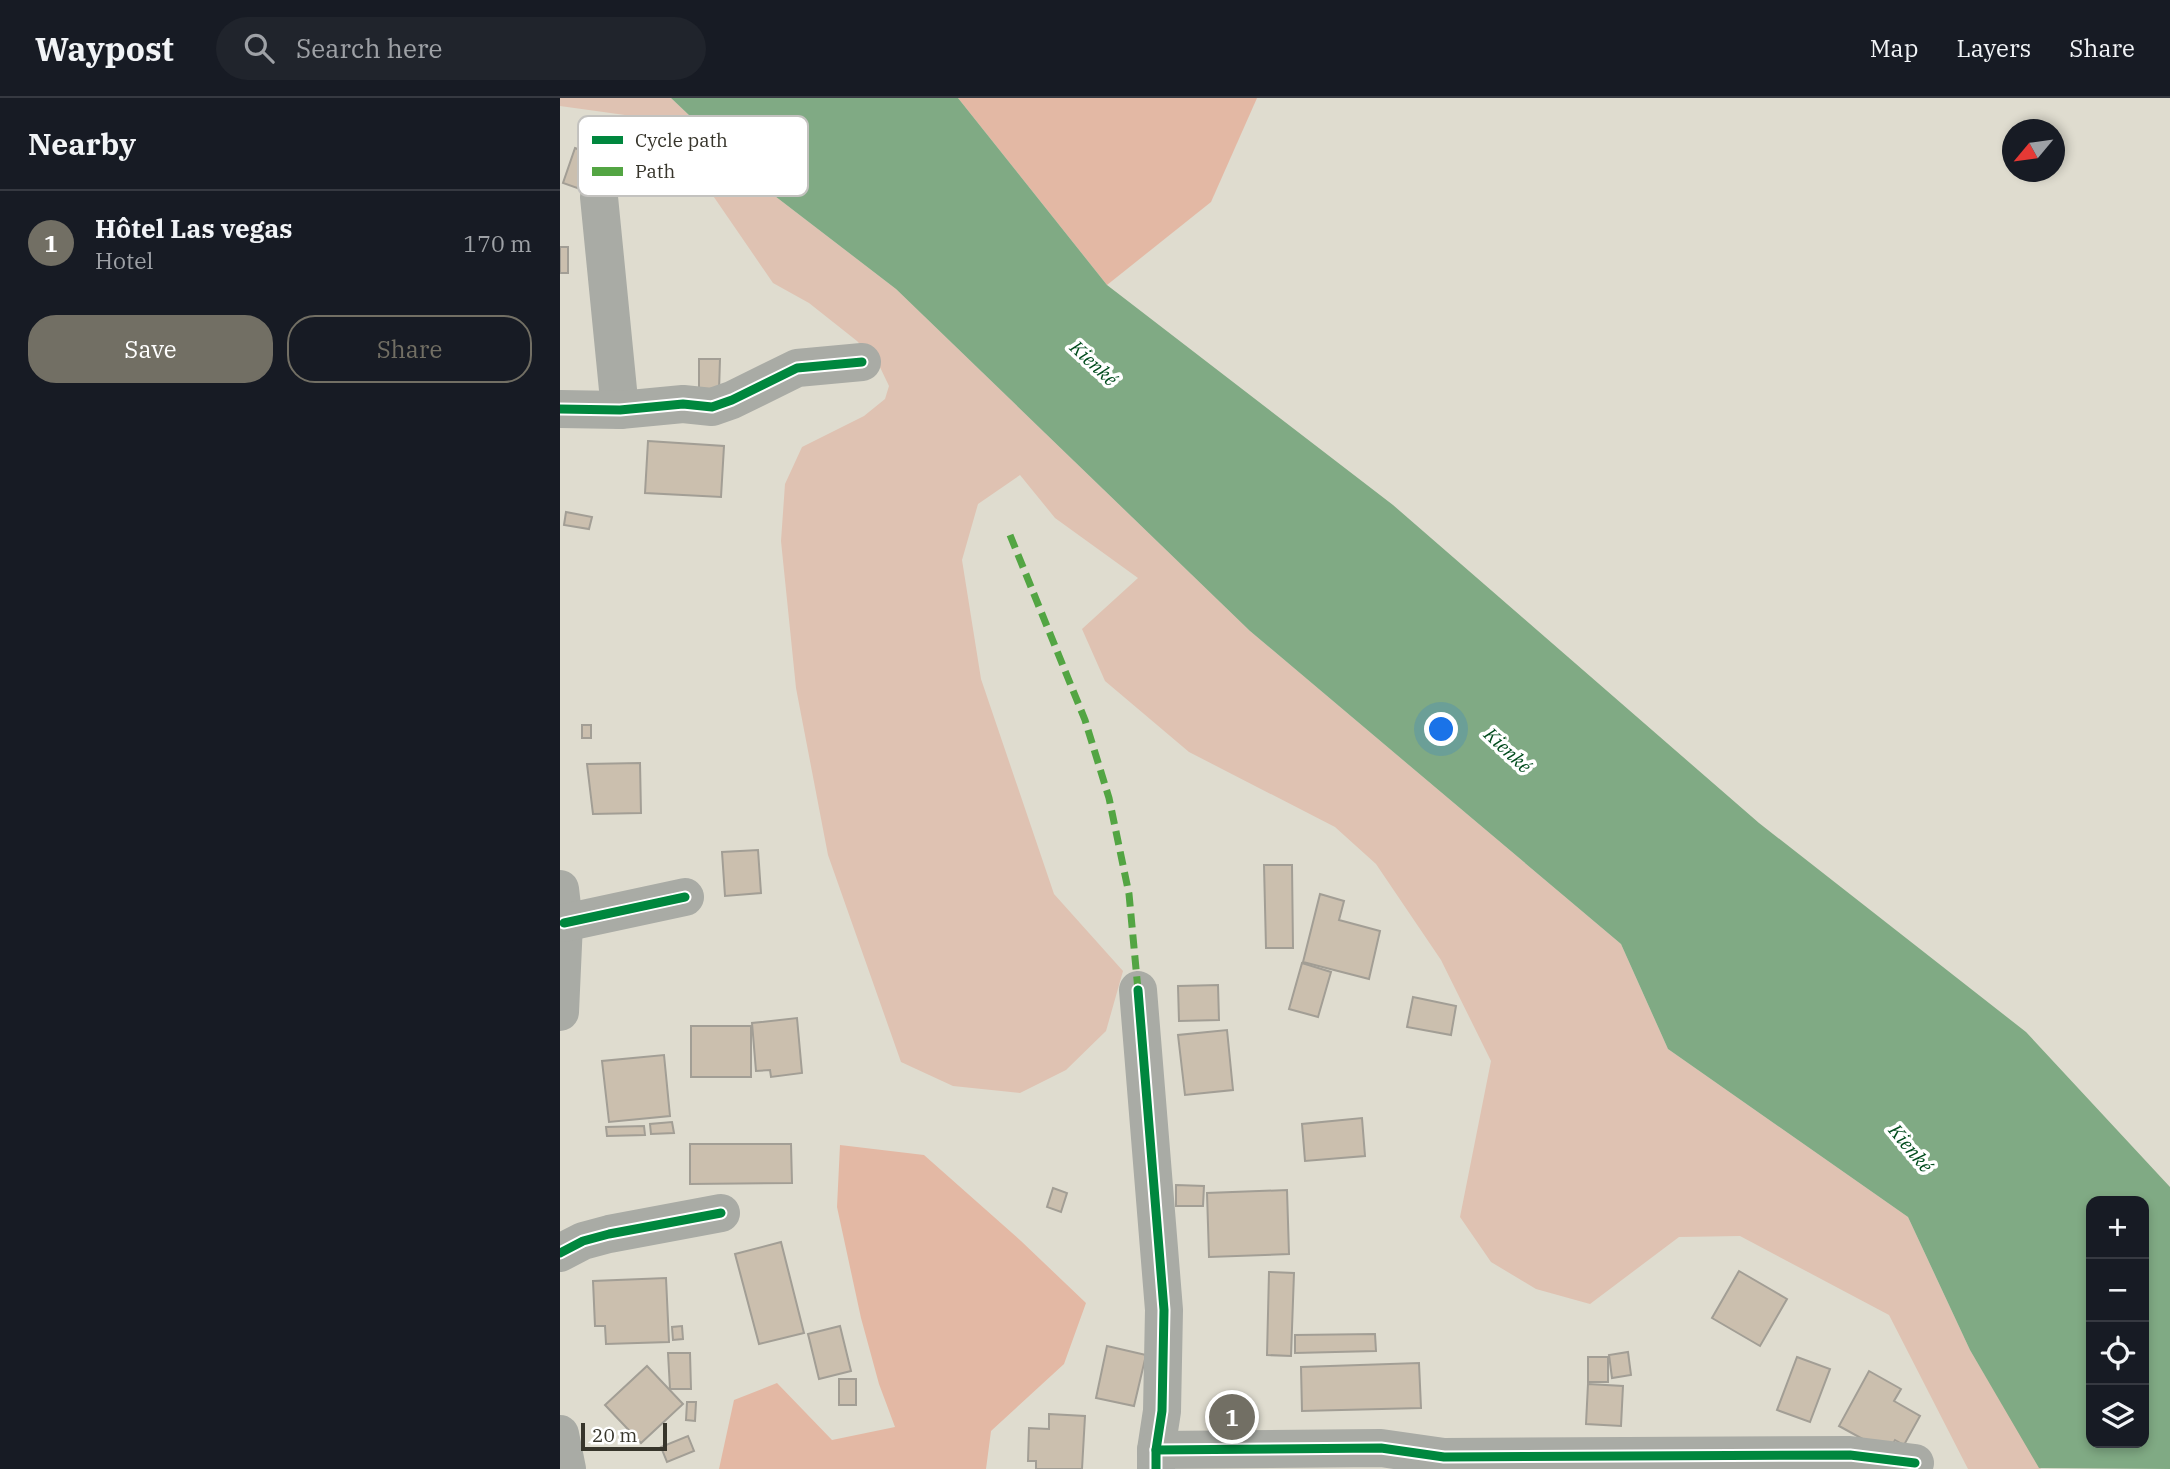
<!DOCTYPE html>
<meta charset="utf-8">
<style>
body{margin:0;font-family:"IBM Plex Serif",serif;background:#20242c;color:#f1f3f6}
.controls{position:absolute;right:21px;bottom:21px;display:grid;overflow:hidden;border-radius:14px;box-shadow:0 4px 10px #0003}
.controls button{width:63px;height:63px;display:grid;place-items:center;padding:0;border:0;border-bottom:2px solid #363941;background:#171b24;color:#f1f3f6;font:35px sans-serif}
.compass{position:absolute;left:1442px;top:21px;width:63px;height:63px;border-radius:50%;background:#171b24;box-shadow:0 4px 10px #0003;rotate:241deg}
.scale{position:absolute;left:21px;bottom:18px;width:86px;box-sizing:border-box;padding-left:7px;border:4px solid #37352b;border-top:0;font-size:19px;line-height:24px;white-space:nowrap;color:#37352b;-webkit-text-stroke:5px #fff;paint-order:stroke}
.you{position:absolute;left:882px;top:632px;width:24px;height:24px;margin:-18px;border:5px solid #fff;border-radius:50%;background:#1a73e8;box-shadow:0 0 0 10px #1a73e833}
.badge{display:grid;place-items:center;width:46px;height:46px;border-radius:50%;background:#726f64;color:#fff;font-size:23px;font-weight:700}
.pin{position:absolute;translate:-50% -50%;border:4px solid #fff;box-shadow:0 2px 7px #0006}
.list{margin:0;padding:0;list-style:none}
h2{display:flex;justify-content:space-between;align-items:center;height:91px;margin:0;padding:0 28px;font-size:30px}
h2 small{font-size:23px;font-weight:400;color:#9ea1a6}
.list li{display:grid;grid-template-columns:46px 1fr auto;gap:21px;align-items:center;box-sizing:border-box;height:105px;padding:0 28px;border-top:2px solid #363941}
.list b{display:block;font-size:26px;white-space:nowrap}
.list p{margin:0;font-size:23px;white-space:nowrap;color:#9ea1a6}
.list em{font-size:23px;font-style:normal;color:#9ea1a6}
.actions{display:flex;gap:14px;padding:21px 28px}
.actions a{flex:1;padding:16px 0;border:2px solid #726f64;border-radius:28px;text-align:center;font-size:24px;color:#726f64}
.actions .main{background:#726f64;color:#fff}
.icon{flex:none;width:38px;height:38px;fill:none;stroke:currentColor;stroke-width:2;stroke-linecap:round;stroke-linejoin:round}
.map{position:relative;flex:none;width:1610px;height:1371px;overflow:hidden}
header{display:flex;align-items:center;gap:42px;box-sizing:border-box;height:98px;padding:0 35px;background:#171b24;border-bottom:2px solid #363941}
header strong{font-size:33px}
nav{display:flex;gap:38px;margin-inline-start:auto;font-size:24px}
.search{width:490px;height:63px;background:#20242c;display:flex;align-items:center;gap:18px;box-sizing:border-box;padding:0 24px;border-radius:38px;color:#9ea1a6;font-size:26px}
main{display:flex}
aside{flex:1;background:#171b24}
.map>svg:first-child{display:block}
.green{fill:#dfc2b2}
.forest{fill:#e3b8a4}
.water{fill:#80aa84;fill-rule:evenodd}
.building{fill:#cbbfae;stroke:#a29e95;stroke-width:2}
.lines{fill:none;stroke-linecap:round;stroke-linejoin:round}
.minor{stroke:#a9aba5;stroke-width:38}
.quiet{stroke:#53a543;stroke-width:7;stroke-dasharray:14 7;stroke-linecap:butt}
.cycleway-casing{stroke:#fff;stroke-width:13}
.cycleway{stroke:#00873e;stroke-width:9}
.labels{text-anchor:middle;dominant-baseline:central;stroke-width:7;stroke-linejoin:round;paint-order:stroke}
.water-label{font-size:19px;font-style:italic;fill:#014c1d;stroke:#fff}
.key{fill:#fff;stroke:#c3c2bf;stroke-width:2}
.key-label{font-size:19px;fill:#37352b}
</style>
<header>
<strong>Waypost</strong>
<div class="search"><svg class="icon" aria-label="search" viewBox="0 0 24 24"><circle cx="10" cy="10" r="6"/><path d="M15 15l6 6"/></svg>Search here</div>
<nav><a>Map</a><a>Layers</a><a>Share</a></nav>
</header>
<main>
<aside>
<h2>Nearby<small></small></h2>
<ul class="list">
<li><span class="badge">1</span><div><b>Hôtel Las vegas</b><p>Hotel</p></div><em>170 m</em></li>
</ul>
<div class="actions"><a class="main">Save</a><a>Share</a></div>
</aside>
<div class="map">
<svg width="1610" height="1371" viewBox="0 0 1610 1371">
<rect width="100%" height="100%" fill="#dfdccf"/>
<path class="green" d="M 0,0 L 111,0 L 211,95 L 336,191 L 690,533 L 1061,846 L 1108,951 L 1348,1119 L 1410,1252 L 1481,1371 L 1408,1371 L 1329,1217 L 1180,1138 L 1119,1139 L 1030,1206 L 976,1191 L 931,1164 L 900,1119 L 931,963 L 881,862 L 816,766 L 775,729 L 629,654 L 545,583 L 522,531 L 578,480 L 495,420 L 460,377 L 418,406 L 402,462 L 421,581 L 494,796 L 563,873 L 546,933 L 506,972 L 460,995 L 393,988 L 341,964 L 268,757 L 236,590 L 221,443 L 225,386 L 242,349 L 304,318 L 325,301 L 329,288 L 318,265 L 297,243 L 249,205 L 213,185 L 101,22 L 0,8 Z"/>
<g class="forest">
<path d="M 398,0 L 697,0 L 651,104 L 547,187 Z"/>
<path d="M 280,1047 L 364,1057 L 461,1143 L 526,1205 L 504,1266 L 431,1333 L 426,1371 L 159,1371 L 174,1302 L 217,1285 L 272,1342 L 335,1329 L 319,1286 L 301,1220 L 277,1109 Z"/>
</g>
<path class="water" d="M 111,0 L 398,0 L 547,187 L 833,407 L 1199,725 L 1466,934 L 1610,1089 L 1610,1371 L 1479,1370 L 1410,1252 L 1348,1119 L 1108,951 L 1061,846 L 690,533 L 336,191 L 211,95 ZM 1531,1103 L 1584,1103 L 1584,1345 L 1531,1345 Z"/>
<g class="building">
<path d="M 15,50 L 32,57 L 20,91 L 3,85 Z"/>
<rect x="0" y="149" width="8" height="26"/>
<path d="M 139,261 L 160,261 L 159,293 L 139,293 Z"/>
<path d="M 88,343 L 164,348 L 161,399 L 85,395 Z"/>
<path d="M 6,414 L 32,419 L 29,431 L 4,427 Z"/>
<rect x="22" y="627" width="9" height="13"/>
<path d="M 80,665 L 81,715 L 33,716 L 27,666 Z"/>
<path d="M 198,752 L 201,795 L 165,798 L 162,754 Z"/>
<path d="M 704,767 L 732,767 L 733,850 L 706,850 Z"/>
<path d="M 760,796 L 784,803 L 779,822 L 820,833 L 809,881 L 743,864 Z"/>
<path d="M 742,865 L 771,874 L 758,919 L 729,911 Z"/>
<path d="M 658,887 L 659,922 L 619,923 L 618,888 Z"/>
<path d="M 853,899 L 896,908 L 891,937 L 847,929 Z"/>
<path d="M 237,920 L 242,975 L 211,979 L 210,972 L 196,973 L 192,925 Z"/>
<rect x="131" y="928" width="60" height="51"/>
<path d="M 667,932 L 673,992 L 625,997 L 618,937 Z"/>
<path d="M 104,957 L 110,1018 L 49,1024 L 42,963 Z"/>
<path d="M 802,1020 L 805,1058 L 745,1063 L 742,1026 Z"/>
<path d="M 112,1024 L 114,1035 L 91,1036 L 90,1026 Z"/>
<path d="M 84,1028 L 85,1037 L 47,1038 L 46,1029 Z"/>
<path d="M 130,1046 L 231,1046 L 232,1085 L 130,1086 Z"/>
<path d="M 616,1087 L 644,1088 L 643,1108 L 616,1108 Z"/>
<path d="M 493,1090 L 507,1095 L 501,1114 L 487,1109 Z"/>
<path d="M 727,1092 L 729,1156 L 649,1159 L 647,1095 Z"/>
<path d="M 221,1144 L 244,1235 L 199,1246 L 175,1156 Z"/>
<path d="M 1179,1173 L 1227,1201 L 1200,1248 L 1152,1220 Z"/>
<path d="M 709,1174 L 734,1175 L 731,1258 L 707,1257 Z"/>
<path d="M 106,1180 L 109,1244 L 46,1246 L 45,1228 L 35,1228 L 33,1183 Z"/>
<path d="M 122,1228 L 123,1241 L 113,1242 L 112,1229 Z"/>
<path d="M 280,1228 L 291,1273 L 259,1281 L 248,1236 Z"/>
<path d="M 815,1236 L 816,1253 L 735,1255 L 735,1237 Z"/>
<path d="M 547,1248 L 586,1257 L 574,1308 L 536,1300 Z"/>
<path d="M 1068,1254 L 1071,1277 L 1052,1280 L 1049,1257 Z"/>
<path d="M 108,1255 L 130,1255 L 131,1291 L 110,1291 Z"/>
<rect x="1028" y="1259" width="20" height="25"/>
<path d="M 1237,1259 L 1270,1271 L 1250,1324 L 1217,1312 Z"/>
<path d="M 859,1265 L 861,1310 L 742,1313 L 741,1269 Z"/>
<path d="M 87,1268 L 123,1306 L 81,1345 L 45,1307 Z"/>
<path d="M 1309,1273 L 1341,1291 L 1334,1303 L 1360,1318 L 1344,1347 L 1335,1342 L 1328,1355 L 1279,1328 Z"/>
<rect x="279" y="1281" width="17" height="26"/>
<path d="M 1028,1286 L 1063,1288 L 1061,1328 L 1026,1326 Z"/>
<path d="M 127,1304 L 136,1304 L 135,1323 L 126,1322 Z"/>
<path d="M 489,1316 L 525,1318 L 522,1371 L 476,1371 L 476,1363 L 468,1363 L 469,1330 L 489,1331 Z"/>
<path d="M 128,1338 L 134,1353 L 107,1364 L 101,1349 Z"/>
</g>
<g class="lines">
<g class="minor">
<path d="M 39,99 L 60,312"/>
<path d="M 0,311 L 60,312 L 123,306 L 152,309 L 172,302 L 237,270 L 302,264"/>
<path d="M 0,791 L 4,825 L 0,914"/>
<path d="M 4,825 L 125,799"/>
<path d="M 578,892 L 604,1212 L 602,1313 L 596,1352 L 596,1371"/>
<path d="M 0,1155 L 23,1143 L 49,1136 L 161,1115"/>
<path d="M 0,1336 L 7,1371"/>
<path d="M 596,1352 L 821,1350 L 884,1359 L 1290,1357 L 1355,1365"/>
</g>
<path class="quiet" d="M 450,437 L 525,622 L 549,700 L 569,796 L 578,892"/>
<g class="cycleway-casing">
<g id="cycleway">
<path d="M 0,311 L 60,312 L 123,306 L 152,309 L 172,302 L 237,270 L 302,264"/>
<path d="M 4,825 L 125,799"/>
<path d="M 578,892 L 604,1212 L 602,1313 L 596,1352 L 596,1371"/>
<path d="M 0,1155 L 23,1143 L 49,1136 L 161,1115"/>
<path d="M 596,1352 L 821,1350 L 884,1359 L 1290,1357 L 1355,1365"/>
</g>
</g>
<use href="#cycleway" class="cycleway"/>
</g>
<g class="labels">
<g class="water-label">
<text transform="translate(534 265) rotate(43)">Kienké</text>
<text transform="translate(948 652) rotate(43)">Kienké</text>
<text transform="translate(1351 1050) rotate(50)">Kienké</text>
</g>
</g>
<rect x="18" y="18" width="230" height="80" rx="10" class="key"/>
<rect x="32" y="38" width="31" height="8" fill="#00873e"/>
<rect x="32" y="69" width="31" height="9" fill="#53a543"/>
<g class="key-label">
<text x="75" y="49">Cycle path</text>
<text x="75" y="80">Path</text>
</g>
</svg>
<div class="controls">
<button>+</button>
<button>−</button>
<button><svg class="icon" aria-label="locate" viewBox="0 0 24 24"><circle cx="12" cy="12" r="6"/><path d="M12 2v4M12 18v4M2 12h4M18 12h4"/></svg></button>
<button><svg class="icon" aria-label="layers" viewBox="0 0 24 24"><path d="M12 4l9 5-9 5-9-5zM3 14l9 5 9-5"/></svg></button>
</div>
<svg class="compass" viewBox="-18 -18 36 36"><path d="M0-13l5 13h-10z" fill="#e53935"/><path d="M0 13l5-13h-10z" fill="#9ea1a6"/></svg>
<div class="scale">20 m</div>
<div class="you"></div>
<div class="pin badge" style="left:672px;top:1319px">1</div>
</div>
</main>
